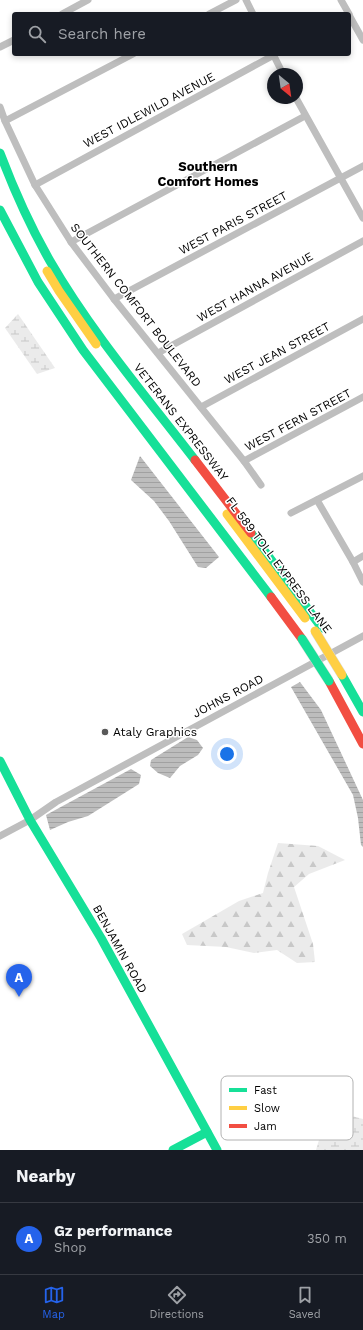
<!DOCTYPE html>
<style>
body{margin:0;font-family:"Work Sans",sans-serif;background:#242831;color:#f1f3f6}
.compass{position:absolute;left:267px;top:68px;width:36px;height:36px;border-radius:50%;background:#171b24;box-shadow:0 2px 6px #0003;rotate:151deg}
.you{position:absolute;left:227px;top:754px;width:14px;height:14px;margin:-10px;border:3px solid #fff;border-radius:50%;background:#1a73e8;box-shadow:0 0 0 6px #1a73e833}
.badge{display:grid;place-items:center;width:26px;height:26px;border-radius:50%;background:#2563eb;color:#fff;font-size:13px;font-weight:700}
.pin{position:absolute;translate:-50% -33px;filter:drop-shadow(0 1px 2px #0008)}
.pin::after{content:'';position:absolute;top:21px;width:14px;height:12px;background:inherit;clip-path:polygon(0 0,100% 0,50% 100%)}
.list{margin:0;padding:0;list-style:none}
h2{display:flex;justify-content:space-between;align-items:center;height:52px;margin:0;padding:0 16px;font-size:17px}
h2 small{font-size:13px;font-weight:400;color:#9ea1a6}
.list li{display:grid;grid-template-columns:26px 1fr auto;gap:12px;align-items:center;box-sizing:border-box;height:72px;padding:0 16px;border-top:1px solid #363941}
.list b{display:block;font-size:15px;white-space:nowrap}
.list p{margin:0;font-size:13px;white-space:nowrap;color:#9ea1a6}
.list em{font-size:13px;font-style:normal;color:#9ea1a6}
.icon{flex:none;width:22px;height:22px;fill:none;stroke:currentColor;stroke-width:2;stroke-linecap:round;stroke-linejoin:round}
.map{position:relative;flex:none;width:363px;height:1150px;overflow:hidden}
.search{position:absolute;background:#171b24;box-shadow:0 2px 6px #0003;left:12px;right:12px;top:12px;height:44px;display:flex;align-items:center;gap:10px;box-sizing:border-box;padding:0 14px;border-radius:4px;color:#9ea1a6;font-size:15px}
.sheet{height:124px;background:#171b24}
nav{display:flex;justify-content:space-around;align-items:center;box-sizing:border-box;height:56px;border-top:1px solid #363941;background:#171b24;font-size:11px;color:#9ea1a6}
nav a{display:grid;justify-items:center;gap:2px}
nav .on{color:#2563eb}
.map>svg:first-child{display:block}
.forest{fill:url(#forest-firs)}
.wetland{fill:url(#wetland-marsh)}
.water{fill:url(#water-rules)}
.lines{fill:none;stroke-linecap:round;stroke-linejoin:round}
.street{stroke:#bebebe;stroke-width:7}
.fast{stroke:#16e098;stroke-width:9}
.slow{stroke:#ffcf43;stroke-width:9}
.jam{stroke:#f24e42;stroke-width:9}
.fast-bridge-casing{stroke:#dbdbdb;stroke-width:10;stroke-linecap:butt}
.slow-bridge-casing{stroke:#dbdbdb;stroke-width:10;stroke-linecap:butt}
.fast-bridge{stroke:#16e098;stroke-width:9}
.slow-bridge{stroke:#ffcf43;stroke-width:9}
.poi-dot{fill:#595959;stroke:#fff;stroke-width:1.5}
.labels{text-anchor:middle;dominant-baseline:central;stroke-width:3;stroke-linejoin:round;paint-order:stroke}
.street-label{font-size:12px;fill:#000;stroke:#fff}
.poi-label{font-size:12px;fill:#000;stroke:#fff;text-anchor:start}
.neighbourhood-label{font-size:13px;font-weight:bold;fill:#000;stroke:#fff}
.key{fill:#fff;stroke:#b2b2b2;stroke-width:1}
.key-label{font-size:11px;fill:#000}
</style>
<div class="map">
<svg width="363" height="1150" viewBox="0 0 363 1150">
<defs>
<pattern id="forest-firs" width="22" height="20" patternUnits="userSpaceOnUse"><rect width="22" height="20" fill="#ebebeb"/><path d="M5 1l3.5 6h-7zM16 11l3.5 6h-7z" fill="#c8c8c8"/></pattern>
<pattern id="wetland-marsh" width="20" height="14" patternUnits="userSpaceOnUse"><rect width="20" height="14" fill="#ebebeb"/><path d="M1 5h8M5 5V1M11 12h8M15 12V8" fill="none" stroke="#c8c8c8"/></pattern>
<pattern id="water-rules" width="6" height="5" patternUnits="userSpaceOnUse"><rect width="6" height="5" fill="#bdbdbd"/><path d="M0 2.5h6" fill="none" stroke="#a1a1a1"/></pattern>
</defs>
<rect width="100%" height="100%" fill="#fff"/>
<path class="forest" d="M 278,843 L 318,846 L 345,860 L 309,874 L 294,887 L 313,944 L 315,962 L 297,963 L 277,950 L 254,953 L 226,947 L 187,945 L 182,934 L 239,901 L 263,893 L 268,873 Z"/>
<g class="wetland">
<path d="M 18,314 L 55,368 L 37,374 L 5,328 Z"/>
<path d="M 336,1112 L 363,1119 L 363,1150 L 316,1150 L 324,1123 Z"/>
</g>
<g class="water">
<path d="M 140,456 L 219,557 L 206,568 L 198,567 L 169,521 L 154,501 L 131,480 Z"/>
<path d="M 300,682 L 321,710 L 363,800 L 363,847 L 361,845 L 358,818 L 353,795 L 291,687 Z"/>
<path d="M 188,737 L 197,740 L 203,748 L 198,755 L 180,766 L 170,778 L 158,773 L 150,766 L 151,760 Z"/>
<path d="M 131,769 L 141,775 L 139,784 L 88,816 L 68,822 L 50,830 L 46,815 Z"/>
</g>
<g class="lines">
<g class="street">
<path d="M 246,0 L 253,14"/>
<path d="M 341,0 L 349,14"/>
<path d="M 62,14 L 88,0"/>
<path d="M 209,14 L 236,0"/>
<path d="M 349,15 L 363,40"/>
<path d="M 0,47 L 14,40"/>
<path d="M 273,54 L 283,74"/>
<path d="M 296,98 L 363,218"/>
<path d="M 0,107 L 5,121 L 35,185 L 71,242 L 114,299 L 244,461 L 261,485"/>
<path d="M 5,121 L 133,54"/>
<path d="M 35,185 L 274,55"/>
<path d="M 71,242 L 305,116"/>
<path d="M 114,299 L 363,166"/>
<path d="M 158,353 L 363,241"/>
<path d="M 201,407 L 363,319"/>
<path d="M 244,461 L 363,397"/>
<path d="M 317,500 L 353,562 L 363,582"/>
<path d="M 291,513 L 363,476"/>
<path d="M 353,562 L 363,556"/>
<path d="M 0,836 L 30,820 L 56,802 L 363,636"/>
</g>
<g class="fast">
<path d="M 0,153 C 14,190 30,226 50,261 C 91,332 145,395 195,460"/>
<path d="M 0,210 L 38,282 L 83,350 L 271,597"/>
<path d="M 251,533 L 322,628"/>
<path d="M 342,675 L 363,712"/>
<path d="M 0,761 L 30,820 L 101,938 L 217,1150"/>
<path d="M 173,1150 L 207,1132"/>
</g>
<g class="slow">
<path d="M 47,271 L 59,291 L 96,344"/>
<path d="M 227,514 L 305,618"/>
</g>
<g class="jam">
<path d="M 195,460 L 251,533"/>
<path d="M 271,597 L 302,639"/>
<path d="M 329,681 L 363,744"/>
</g>
<g class="fast-bridge-casing">
<path id="fast-bridge" d="M 302,639 L 329,681"/>
</g>
<g class="slow-bridge-casing">
<path id="slow-bridge" d="M 315,631 L 342,675"/>
</g>
<use href="#fast-bridge" class="fast-bridge"/>
<use href="#slow-bridge" class="slow-bridge"/>
</g>
<circle class="poi-dot" cx="105" cy="732" r="4"/>
<g class="labels">
<g class="street-label">
<text transform="translate(149 110) rotate(-28)">WEST IDLEWILD AVENUE</text>
<text transform="translate(233 223) rotate(-28)">WEST PARIS STREET</text>
<text transform="translate(255 287) rotate(-29)">WEST HANNA AVENUE</text>
<text transform="translate(136 305) rotate(52)">SOUTHERN COMFORT BOULEVARD</text>
<text transform="translate(277 353) rotate(-28)">WEST JEAN STREET</text>
<text transform="translate(298 420) rotate(-28)">WEST FERN STREET</text>
<text transform="translate(181 422) rotate(52)">VETERANS EXPRESSWAY</text>
<text transform="translate(279 565) rotate(53)">FL 589 TOLL EXPRESS LANE</text>
<text transform="translate(228 696) rotate(-28)">JOHNS ROAD</text>
<text transform="translate(120 949) rotate(61)">BENJAMIN ROAD</text>
</g>
<g class="poi-label">
<text x="113" y="732">Ataly Graphics</text>
</g>
<g class="neighbourhood-label">
<text x="208" y="166">Southern<tspan x="208" dy="15">Comfort Homes</tspan></text>
</g>
</g>
<rect x="221" y="1076" width="132" height="64" rx="6" class="key"/>
<rect x="229" y="1088" width="18" height="4" fill="#16e098"/>
<rect x="229" y="1106" width="18" height="4" fill="#ffcf43"/>
<rect x="229" y="1124" width="18" height="4" fill="#f24e42"/>
<g class="key-label">
<text x="254" y="1094">Fast</text>
<text x="254" y="1112">Slow</text>
<text x="254" y="1130">Jam</text>
</g>
</svg>
<svg class="compass" viewBox="-18 -18 36 36"><path d="M0-13l5 13h-10z" fill="#e53935"/><path d="M0 13l5-13h-10z" fill="#9ea1a6"/></svg>
<div class="you"></div>
<div class="pin badge" style="left:19px;top:997px">A</div>
<div class="search"><svg class="icon" aria-label="search" viewBox="0 0 24 24"><circle cx="10" cy="10" r="6"/><path d="M15 15l6 6"/></svg>Search here</div>
</div>
<section class="sheet">
<h2>Nearby<small></small></h2>
<ul class="list">
<li><span class="badge">A</span><div><b>Gz performance</b><p>Shop</p></div><em>350 m</em></li>
</ul>
</section>
<nav>
<a class="on"><svg class="icon" aria-label="map" viewBox="0 0 24 24"><path d="M3 6l6-2 6 2 6-2v14l-6 2-6-2-6 2zM9 4v14M15 6v14"/></svg>Map</a>
<a><svg class="icon" aria-label="directions" viewBox="0 0 24 24"><path d="M12 3l9 9-9 9-9-9zM9 14v-3h6M13 9l2 2-2 2"/></svg>Directions</a>
<a><svg class="icon" aria-label="saved" viewBox="0 0 24 24"><path d="M7 4h10v16l-5-4-5 4z"/></svg>Saved</a>
</nav>
